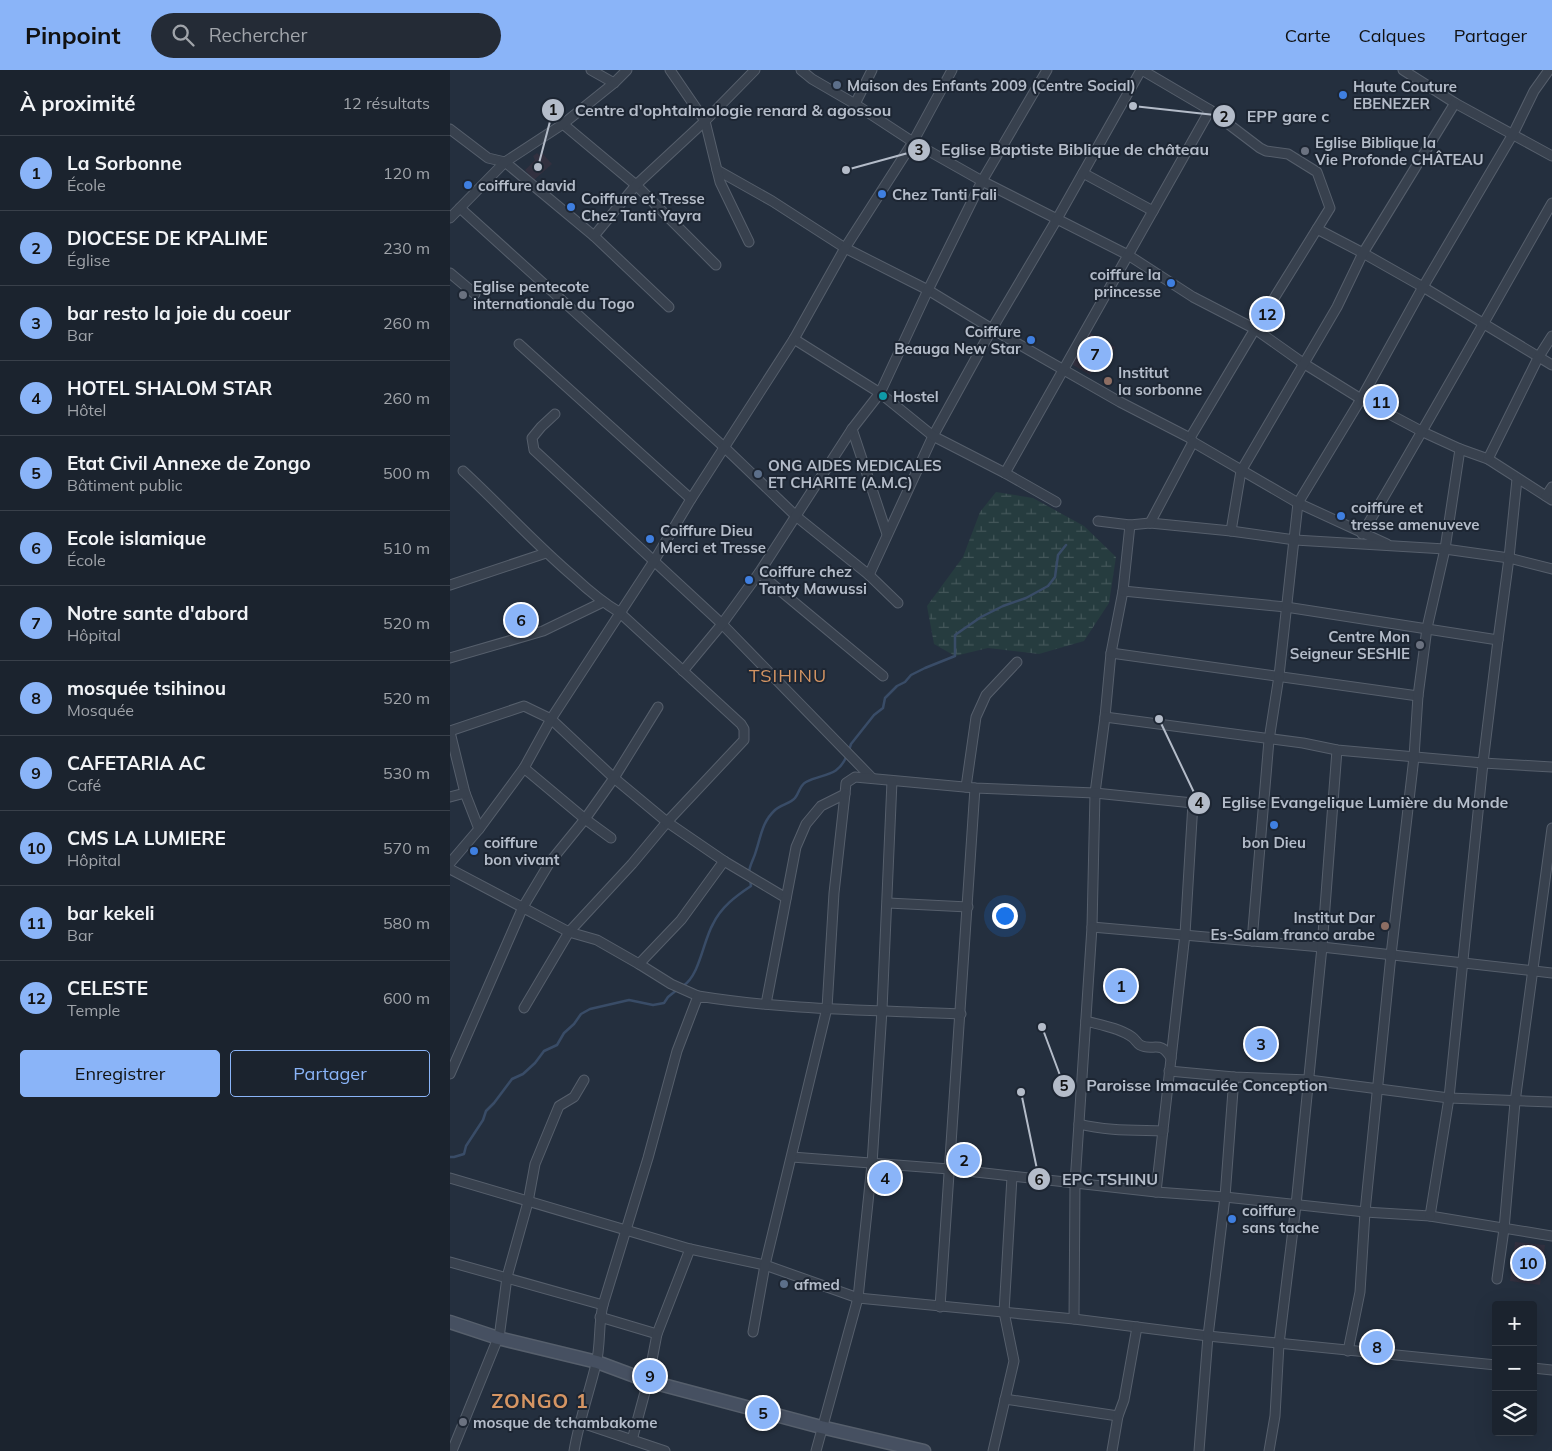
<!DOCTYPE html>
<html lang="fr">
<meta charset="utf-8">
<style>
body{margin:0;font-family:Mulish,sans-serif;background:#242b36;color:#f1f3f6}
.controls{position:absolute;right:15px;bottom:15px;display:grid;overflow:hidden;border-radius:5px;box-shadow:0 5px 20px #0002}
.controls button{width:45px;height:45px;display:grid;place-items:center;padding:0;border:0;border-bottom:1px solid #39404a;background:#1b232e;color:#f1f3f6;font:25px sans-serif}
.you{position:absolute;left:554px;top:845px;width:18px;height:18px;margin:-12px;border:4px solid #fff;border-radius:50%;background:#1a73e8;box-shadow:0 0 0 8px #1a73e833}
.badge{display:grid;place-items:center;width:32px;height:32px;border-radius:50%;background:#8ab4f8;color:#111;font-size:16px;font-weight:700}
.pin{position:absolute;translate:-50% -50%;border:2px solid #fff;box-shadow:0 1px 5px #0006}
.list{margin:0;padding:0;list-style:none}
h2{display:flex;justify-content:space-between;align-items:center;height:65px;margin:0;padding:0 20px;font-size:21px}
h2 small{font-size:16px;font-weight:400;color:#a0a4aa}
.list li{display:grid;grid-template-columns:32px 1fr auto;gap:15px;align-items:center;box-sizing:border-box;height:75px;padding:0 20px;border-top:1px solid #39404a}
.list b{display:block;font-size:19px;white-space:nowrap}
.list p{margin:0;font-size:16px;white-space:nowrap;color:#a0a4aa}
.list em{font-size:16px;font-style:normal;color:#a0a4aa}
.actions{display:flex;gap:10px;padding:15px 20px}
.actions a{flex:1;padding:11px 0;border:1px solid #8ab4f8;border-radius:5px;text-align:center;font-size:18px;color:#8ab4f8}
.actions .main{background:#8ab4f8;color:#111}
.icon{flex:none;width:28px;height:28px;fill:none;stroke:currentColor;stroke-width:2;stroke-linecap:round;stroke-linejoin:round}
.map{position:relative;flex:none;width:1102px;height:1381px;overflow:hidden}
header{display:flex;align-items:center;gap:30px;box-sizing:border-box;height:70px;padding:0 25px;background:#8ab4f8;color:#111}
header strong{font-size:24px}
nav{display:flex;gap:28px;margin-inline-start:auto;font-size:18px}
.search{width:350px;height:45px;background:#242b36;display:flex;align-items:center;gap:12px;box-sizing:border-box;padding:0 18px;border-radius:28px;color:#a0a4aa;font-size:19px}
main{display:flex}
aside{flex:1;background:#1b232e}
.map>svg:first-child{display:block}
.medical{fill:#32303f}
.wetland{fill:url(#wetland-marsh)}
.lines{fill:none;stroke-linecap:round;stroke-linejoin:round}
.stream{stroke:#394c67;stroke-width:2.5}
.street-casing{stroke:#565f6c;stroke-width:11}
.secondary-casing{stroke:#565f6c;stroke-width:15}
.street{stroke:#38414e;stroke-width:9}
.secondary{stroke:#465061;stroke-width:12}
.service-dot{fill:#5c6f8a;stroke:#1d2633;stroke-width:2}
.shop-dot{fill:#3f7fe0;stroke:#1d2633;stroke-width:2}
.worship-dot{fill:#6b7280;stroke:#1d2633;stroke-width:2}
.education-dot{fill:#8d6e63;stroke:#1d2633;stroke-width:2}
.culture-dot{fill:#0f9aa8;stroke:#1d2633;stroke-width:2}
.labels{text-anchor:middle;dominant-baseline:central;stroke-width:4;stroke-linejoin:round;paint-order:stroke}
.poi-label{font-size:15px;font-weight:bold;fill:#b4bcc9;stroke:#1d2633;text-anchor:start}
.quarter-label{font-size:18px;letter-spacing:1px;fill:#d59563;stroke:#1d2633}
.district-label{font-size:20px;font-weight:bold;letter-spacing:1px;fill:#d59563;stroke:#1d2633}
.leader{fill:none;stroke:#b4bcc9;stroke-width:2}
.callout-dot{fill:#b4bcc9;stroke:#1d2633;stroke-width:2}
.mark-label{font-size:15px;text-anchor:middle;font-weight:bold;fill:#111}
.callout-label{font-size:16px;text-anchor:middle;font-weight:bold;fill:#b4bcc9;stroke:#1d2633;stroke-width:4;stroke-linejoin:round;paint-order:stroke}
</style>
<header>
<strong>Pinpoint</strong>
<div class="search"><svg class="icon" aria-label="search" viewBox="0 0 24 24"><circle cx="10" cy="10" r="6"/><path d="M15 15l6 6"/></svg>Rechercher</div>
<nav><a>Carte</a><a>Calques</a><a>Partager</a></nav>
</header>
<main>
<aside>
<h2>À proximité<small>12 résultats</small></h2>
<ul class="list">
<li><span class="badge">1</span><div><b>La Sorbonne</b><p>École</p></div><em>120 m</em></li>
<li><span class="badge">2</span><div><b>DIOCESE DE KPALIME</b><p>Église</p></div><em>230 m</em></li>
<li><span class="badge">3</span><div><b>bar resto la joie du coeur</b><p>Bar</p></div><em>260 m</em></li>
<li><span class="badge">4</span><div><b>HOTEL SHALOM STAR</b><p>Hôtel</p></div><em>260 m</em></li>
<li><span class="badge">5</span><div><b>Etat Civil Annexe de Zongo</b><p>Bâtiment public</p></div><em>500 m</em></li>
<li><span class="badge">6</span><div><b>Ecole islamique</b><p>École</p></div><em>510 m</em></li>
<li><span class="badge">7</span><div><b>Notre sante d'abord</b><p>Hôpital</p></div><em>520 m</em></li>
<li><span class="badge">8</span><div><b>mosquée tsihinou</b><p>Mosquée</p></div><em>520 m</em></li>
<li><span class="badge">9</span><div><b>CAFETARIA AC</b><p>Café</p></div><em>530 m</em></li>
<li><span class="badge">10</span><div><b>CMS LA LUMIERE</b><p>Hôpital</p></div><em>570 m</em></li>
<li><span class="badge">11</span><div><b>bar kekeli</b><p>Bar</p></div><em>580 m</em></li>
<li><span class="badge">12</span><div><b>CELESTE</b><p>Temple</p></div><em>600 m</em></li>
</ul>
<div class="actions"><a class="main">Enregistrer</a><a>Partager</a></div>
</aside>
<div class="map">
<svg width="1102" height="1381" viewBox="0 0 1102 1381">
<defs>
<pattern id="wetland-marsh" width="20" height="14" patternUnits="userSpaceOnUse" patternTransform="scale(1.25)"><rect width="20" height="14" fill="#263c3f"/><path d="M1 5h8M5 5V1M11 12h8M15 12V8" fill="none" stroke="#435659"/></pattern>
</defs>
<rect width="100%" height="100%" fill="#242f3e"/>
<g class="medical">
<path d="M 87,83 L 89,85 L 92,83 L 102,94 L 84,110 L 75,100 L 85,90 L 83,86 Z"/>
<path d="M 640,263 L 665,277 L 656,296 L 646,292 L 640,305 L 623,295 L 623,291 Z"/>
<path d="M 1065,1172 L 1095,1175 L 1090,1215 L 1060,1211 Z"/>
</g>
<path class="wetland" d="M 546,422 L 583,428 L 634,456 L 666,487 L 659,533 L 634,571 L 589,584 L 538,578 L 505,586 L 484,574 L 477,536 L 513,487 L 530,442 Z"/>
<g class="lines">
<g class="stream">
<path d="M 399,680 L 401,674 L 424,645 L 433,638 L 435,628 L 447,616 L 455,612 L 461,605 L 475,598 L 505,586 L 505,565 L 531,547 L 553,536 L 576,528 L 598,516 L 605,507 L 608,485 L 616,475"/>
<path d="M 299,803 C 299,796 304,789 306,781 C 311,766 312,752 325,740 C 331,735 341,733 345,728 C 350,722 349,716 356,712 C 373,703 388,708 397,685"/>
<path d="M 233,916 C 250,905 253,871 263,854 C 271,837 286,826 301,816 L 300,809"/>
<path d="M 0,1087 L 4,1087 L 14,1084 L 16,1076 L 33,1050 L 36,1041 L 44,1033 L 62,1009 L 73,1004 L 85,993 L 94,981 L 107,975 L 114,963 L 124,954 L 131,944 L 140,939 L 179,930 L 203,935 L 214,933 L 218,927 L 228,919"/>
</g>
<g class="street-casing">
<g id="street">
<path d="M 141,0 L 164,13"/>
<path d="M 220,0 L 255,51 L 267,100 L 322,131 L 395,178 L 478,220 L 542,259 L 670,332 L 740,368 L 743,372 L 848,433 L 937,474"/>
<path d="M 351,0 L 362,9 L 405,34 L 463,72 L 532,111 L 678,185 L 743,227 L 805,259 L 853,293 L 911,329 L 973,362 L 1010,379 L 1038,389 L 1102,430"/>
<path d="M 692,0 L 760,40 L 810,78 L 816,81 L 838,84 L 867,102 L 880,138 L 805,259 L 740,368"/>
<path d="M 953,0 L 1005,33 L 1102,86"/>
<path d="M 405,34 L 422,0"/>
<path d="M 113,54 L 186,115 L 266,195"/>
<path d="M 0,59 L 38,88 L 55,92 L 144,166 L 219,237"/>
<path d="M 267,100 L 270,112 L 299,172"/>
<path d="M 633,103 L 703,141"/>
<path d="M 10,138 L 274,377 L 347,447 L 419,505 L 483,366 L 542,259 L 607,149 L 691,0"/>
<path d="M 0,148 L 55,92 L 113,54 L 164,13 L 177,0"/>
<path d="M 867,159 L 913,183 L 973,217 L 1102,295"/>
<path d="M 144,166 L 186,115 L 255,51 L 305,0"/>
<path d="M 0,203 L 25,224"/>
<path d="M 344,269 L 430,323 L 483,366 L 555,403 L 606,432"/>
<path d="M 69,274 L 241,429"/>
<path d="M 105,344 L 91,357 L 82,368 L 84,380 L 272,554 L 422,708"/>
<path d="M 402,359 L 437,464"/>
<path d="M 1038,389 L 1088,288 L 1102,266"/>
<path d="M 13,401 C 51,436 85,474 124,507 C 138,520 152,532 169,542 L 291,654 L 294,659 L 294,670 L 217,752 L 182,794 L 119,862 L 74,938"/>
<path d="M 555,403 L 760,40"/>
<path d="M 1096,426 L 1102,417"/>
<path d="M 648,451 L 680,455 L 700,453 L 781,461 L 845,470 L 995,479 L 1059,488 L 1102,499"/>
<path d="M 700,453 L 743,372"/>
<path d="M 680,455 L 673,521 L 661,583 L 655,647 L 645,723 L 642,857 L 872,877 L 1102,903"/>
<path d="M 781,461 L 791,401 L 887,237 L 913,183 L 1005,33"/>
<path d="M 912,464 C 977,355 1039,243 1102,133"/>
<path d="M 309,503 L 433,606"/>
<path d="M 419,505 L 448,533"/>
<path d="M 0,515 L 96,483"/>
<path d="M 673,521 L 836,537 L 1048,570"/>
<path d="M 661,583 L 968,626"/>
<path d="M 0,588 L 93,561 L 153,532"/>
<path d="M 233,601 L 272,554 L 309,503 L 402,359 L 430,323 L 478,220 L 532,111 L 597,0"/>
<path d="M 655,647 L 853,673 L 887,680 L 1033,693 L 1102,697"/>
<path d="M 0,661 L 74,636 L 101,649 L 164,708 L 217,752 L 274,791 L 336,828"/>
<path d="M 0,662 L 15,723 L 29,759"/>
<path d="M 74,698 L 135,749 L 161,768"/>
<path d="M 516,717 L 526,647 L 536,625 L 567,592"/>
<path d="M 0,727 L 15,723"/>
<path d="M 0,793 L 29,759 L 74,698 L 101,649 L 204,491 L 241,429 L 344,269 L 395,178 L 463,72 L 502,0"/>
<path d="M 0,799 L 119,862 L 147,870 L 189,894 L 221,914 L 248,926"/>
<path d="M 438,833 L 518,837"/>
<path d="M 802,871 L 819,670 L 829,606 L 848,433 L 911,329 L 973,217 L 1063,64 L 1084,21 L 1099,0"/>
<path d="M 189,894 L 231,850 L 274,791"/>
<path d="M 316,934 L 346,777 L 356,754 L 371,736 L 395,724 L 396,713 L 405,707 L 525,718 L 645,723 L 743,733 L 735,864 L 706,1122"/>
<path d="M 636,951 C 651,955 669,958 682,967 C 685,969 687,973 690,975 C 703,982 710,969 721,988"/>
<path d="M 719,1001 L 784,1007 L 859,1010 L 999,1028 L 1102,1032"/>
<path d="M 0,1004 L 73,837 L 100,792 L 135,749 L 164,708 L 208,637"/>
<path d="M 629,1054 C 657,1061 685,1060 713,1061"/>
<path d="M 342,1087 L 499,1099 L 706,1122 L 775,1127 L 915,1142 L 980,1146 L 1102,1166"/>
<path d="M 0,1108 L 240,1179 L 315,1195 L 408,1228 L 624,1249 L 758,1266 L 1046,1295"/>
<path d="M 980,1146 L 999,1028 L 1033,693 L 1048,570 L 1059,488 L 1067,409"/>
<path d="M 0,1192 L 153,1235"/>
<path d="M 1047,1209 L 1054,1159 L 1065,1032 L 1102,758"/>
<path d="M 490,1237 L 525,718"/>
<path d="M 150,1247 L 207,1264"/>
<path d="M 624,1249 L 625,1113 L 642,857"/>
<path d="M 303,1262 L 315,1195 L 377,938 L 384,823 L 395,724"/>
<path d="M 49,1268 L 57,1207 L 78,1132 L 85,1094 L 109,1036 L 124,1027 L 134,1010"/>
<path d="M 898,1281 L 910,1222 L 915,1142 L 941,885 L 964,687 L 968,626 L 977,558 L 995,479 L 1010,379"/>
<path d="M 1083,1298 L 1102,1300"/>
<path d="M 555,1329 L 668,1346"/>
<path d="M 129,1352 L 215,1381"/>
<path d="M 182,1370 L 198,1311 L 207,1264 L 240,1179"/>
<path d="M 2,1381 L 48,1268"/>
<path d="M 124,1381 C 129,1351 139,1323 146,1294 C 151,1275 148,1255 153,1235 L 198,1088 L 227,981 L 248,926 C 334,940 423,940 511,944"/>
<path d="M 366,1381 L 408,1228 L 422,1094 L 432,940 L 442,711"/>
<path d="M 543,1381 L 564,1291 L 554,1242 L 562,1107"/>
<path d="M 662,1381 L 668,1346 L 674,1330 L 687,1257"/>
<path d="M 749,1381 L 758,1266 L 775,1127 L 784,1007"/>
<path d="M 819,1381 L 825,1346 L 829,1274 L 846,1135 L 872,877 L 887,680"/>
</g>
</g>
<g class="secondary-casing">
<path id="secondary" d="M 0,1252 L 48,1268 L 147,1292 L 198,1311 L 371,1357 L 474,1381"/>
</g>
<use href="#street" class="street"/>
<use href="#secondary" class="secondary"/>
</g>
<g class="service-dot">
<circle cx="387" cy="15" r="5"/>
<circle cx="308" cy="404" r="5"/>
<circle cx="334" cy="1214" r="5"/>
</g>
<g class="shop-dot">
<circle cx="893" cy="25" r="5"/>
<circle cx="18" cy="115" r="5"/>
<circle cx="432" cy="124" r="5"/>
<circle cx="121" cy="137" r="5"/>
<circle cx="721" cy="213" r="5"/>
<circle cx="581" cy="270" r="5"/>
<circle cx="891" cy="446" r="5"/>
<circle cx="200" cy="469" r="5"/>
<circle cx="299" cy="510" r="5"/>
<circle cx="824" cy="755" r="5"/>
<circle cx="24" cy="781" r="5"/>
<circle cx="782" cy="1149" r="5"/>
</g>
<g class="worship-dot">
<circle cx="855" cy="81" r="5"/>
<circle cx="13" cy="225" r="5"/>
<circle cx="970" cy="575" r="5"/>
<circle cx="13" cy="1352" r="5"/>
</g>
<g class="education-dot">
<circle cx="658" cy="311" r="5"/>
<circle cx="935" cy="856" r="5"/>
</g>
<circle class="culture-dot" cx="433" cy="326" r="5"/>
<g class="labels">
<g class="poi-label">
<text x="397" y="15">Maison des Enfants 2009 (Centre Social)</text>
<text x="903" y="16">Haute Couture<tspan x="903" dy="17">EBENEZER</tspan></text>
<text x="865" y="72">Eglise Biblique la<tspan x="865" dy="17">Vie Profonde CHÂTEAU</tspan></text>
<text x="28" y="115">coiffure david</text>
<text x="442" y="124">Chez Tanti Fali</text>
<text x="131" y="128">Coiffure et Tresse<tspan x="131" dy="17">Chez Tanti Yayra</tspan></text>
<text x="711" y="204" text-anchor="end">coiffure la<tspan x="711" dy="17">princesse</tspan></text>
<text x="23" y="216">Eglise pentecote<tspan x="23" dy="17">internationale du Togo</tspan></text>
<text x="571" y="261" text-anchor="end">Coiffure<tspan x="571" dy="17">Beauga New Star</tspan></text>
<text x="668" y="302">Institut<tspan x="668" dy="17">la sorbonne</tspan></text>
<text x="443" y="326">Hostel</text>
<text x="318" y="395">ONG AIDES MEDICALES<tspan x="318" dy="17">ET CHARITE (A.M.C)</tspan></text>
<text x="901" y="437">coiffure et<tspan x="901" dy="17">tresse amenuveve</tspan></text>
<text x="210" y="460">Coiffure Dieu<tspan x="210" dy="17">Merci et Tresse</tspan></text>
<text x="309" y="501">Coiffure chez<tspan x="309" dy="17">Tanty Mawussi</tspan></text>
<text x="960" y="566" text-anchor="end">Centre Mon<tspan x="960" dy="17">Seigneur SESHIE</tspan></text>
<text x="34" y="772">coiffure<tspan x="34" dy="17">bon vivant</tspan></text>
<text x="824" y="772" text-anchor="middle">bon Dieu</text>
<text x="925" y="847" text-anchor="end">Institut Dar<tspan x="925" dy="17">Es-Salam franco arabe</tspan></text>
<text x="792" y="1140">coiffure<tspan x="792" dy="17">sans tache</tspan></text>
<text x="344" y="1214">afmed</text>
<text x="23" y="1352">mosque de tchambakome</text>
</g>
<g class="quarter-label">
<text x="338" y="605">TSIHINU</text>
</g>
<g class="district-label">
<text x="90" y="1330">ZONGO 1</text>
</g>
</g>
<path class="leader" d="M88 97L103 40M683 36L774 46M396 100L469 80M709 649L749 733M592 957L614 1016M571 1022L589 1109"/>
<g class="callout-dot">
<circle cx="88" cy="97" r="5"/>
<circle cx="683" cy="36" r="5"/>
<circle cx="396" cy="100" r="5"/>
<circle cx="709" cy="649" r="5"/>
<circle cx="592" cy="957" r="5"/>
<circle cx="571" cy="1022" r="5"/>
<circle cx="103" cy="40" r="12"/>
<circle cx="774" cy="46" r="12"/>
<circle cx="469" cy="80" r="12"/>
<circle cx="749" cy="733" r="12"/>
<circle cx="614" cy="1016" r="12"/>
<circle cx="589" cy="1109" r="12"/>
</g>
<g class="mark-label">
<text x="103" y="45">1</text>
<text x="774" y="52">2</text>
<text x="469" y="85">3</text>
<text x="749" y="738">4</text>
<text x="614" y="1021">5</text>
<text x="589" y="1115">6</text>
</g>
<g class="callout-label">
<text x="283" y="46">Centre d'ophtalmologie renard &amp; agossou</text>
<text x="838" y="52">EPP gare c</text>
<text x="625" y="85">Eglise Baptiste Biblique de château</text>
<text x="915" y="738">Eglise Evangelique Lumière du Monde</text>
<text x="757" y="1021">Paroisse Immaculée Conception</text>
<text x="660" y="1115">EPC TSHINU</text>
</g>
</svg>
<div class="controls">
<button>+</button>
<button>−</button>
<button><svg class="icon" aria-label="layers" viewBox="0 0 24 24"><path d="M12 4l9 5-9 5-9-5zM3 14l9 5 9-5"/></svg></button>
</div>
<div class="you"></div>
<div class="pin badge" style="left:671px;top:916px">1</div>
<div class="pin badge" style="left:514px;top:1090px">2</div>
<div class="pin badge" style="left:811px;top:974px">3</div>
<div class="pin badge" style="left:435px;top:1108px">4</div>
<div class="pin badge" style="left:313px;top:1343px">5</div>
<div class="pin badge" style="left:71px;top:550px">6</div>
<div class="pin badge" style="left:645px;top:284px">7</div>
<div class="pin badge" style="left:927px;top:1277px">8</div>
<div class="pin badge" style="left:200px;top:1306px">9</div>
<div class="pin badge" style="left:1078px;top:1193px">10</div>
<div class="pin badge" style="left:931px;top:332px">11</div>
<div class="pin badge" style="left:817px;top:244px">12</div>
</div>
</main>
